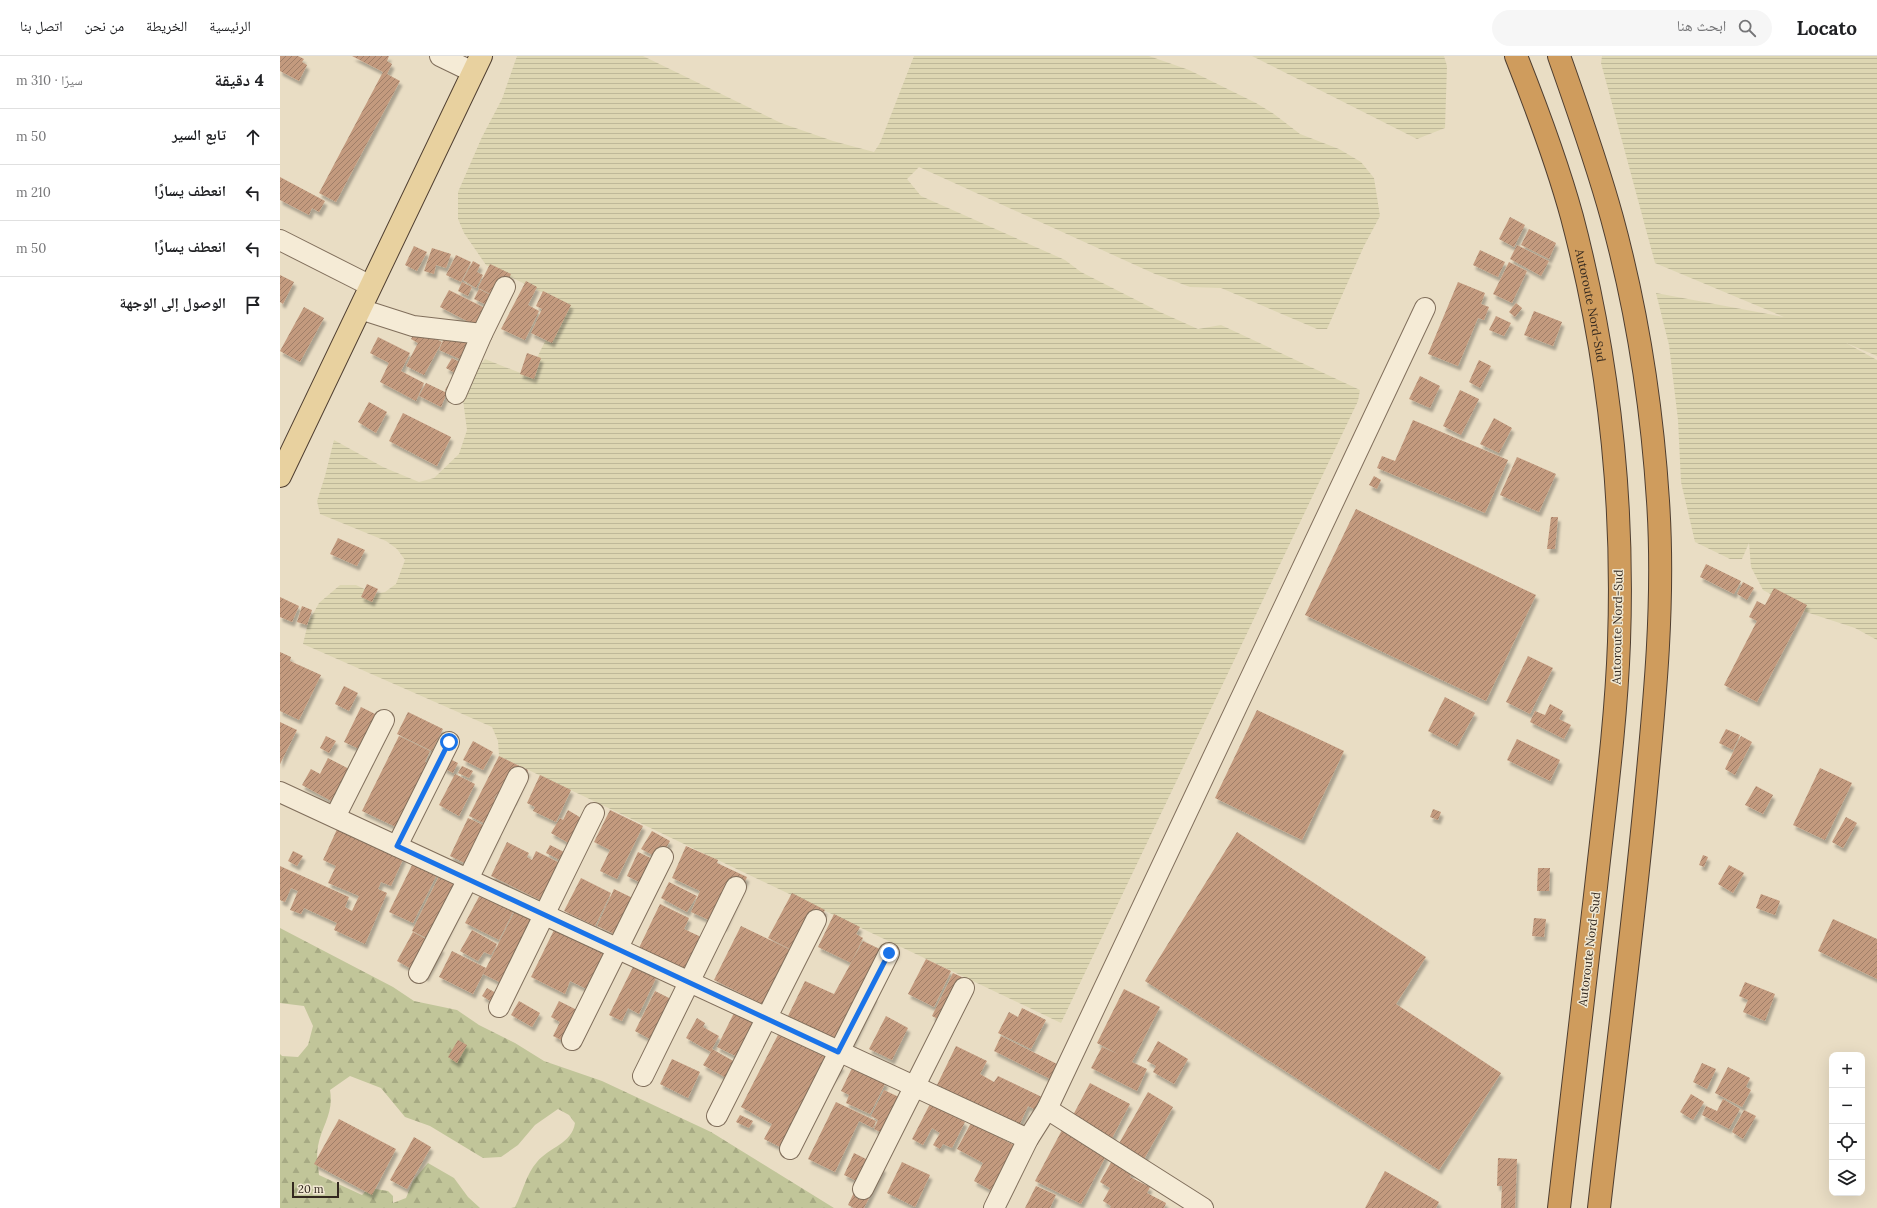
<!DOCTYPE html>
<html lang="ar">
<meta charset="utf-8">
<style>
body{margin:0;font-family:Lora,"Noto Naskh Arabic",serif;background:#f6f6f6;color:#202124;direction:rtl}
.controls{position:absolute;right:12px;bottom:12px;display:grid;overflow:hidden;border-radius:8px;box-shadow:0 4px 16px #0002}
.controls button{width:36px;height:36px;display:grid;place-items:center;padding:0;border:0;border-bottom:1px solid #e0e0e0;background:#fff;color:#202124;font:20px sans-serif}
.scale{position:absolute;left:12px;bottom:10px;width:47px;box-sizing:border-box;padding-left:4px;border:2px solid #33281f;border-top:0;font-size:11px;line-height:14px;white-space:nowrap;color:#33281f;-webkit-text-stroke:3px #f1e8d2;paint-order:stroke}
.stop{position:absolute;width:12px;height:12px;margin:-9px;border:3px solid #1a73e8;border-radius:50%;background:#fff}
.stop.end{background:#1a73e8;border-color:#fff;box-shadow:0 1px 4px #0008}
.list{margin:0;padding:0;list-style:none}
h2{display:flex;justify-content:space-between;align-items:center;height:52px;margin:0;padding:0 16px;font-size:17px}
h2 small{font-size:13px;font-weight:400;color:#757577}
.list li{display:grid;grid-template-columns:26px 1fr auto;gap:12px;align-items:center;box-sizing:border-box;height:56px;padding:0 16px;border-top:1px solid #e0e0e0}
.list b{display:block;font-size:15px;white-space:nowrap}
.list em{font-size:13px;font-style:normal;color:#757577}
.icon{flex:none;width:22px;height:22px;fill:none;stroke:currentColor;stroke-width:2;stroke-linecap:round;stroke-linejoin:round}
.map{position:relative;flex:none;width:1597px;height:1152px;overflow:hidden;direction:ltr}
header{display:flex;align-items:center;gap:24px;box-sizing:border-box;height:56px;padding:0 20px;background:#fff;border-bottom:1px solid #e0e0e0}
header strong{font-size:19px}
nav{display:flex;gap:22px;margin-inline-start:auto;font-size:14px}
.search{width:280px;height:36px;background:#f6f6f6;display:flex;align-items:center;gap:10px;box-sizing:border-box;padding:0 14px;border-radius:22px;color:#757577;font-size:15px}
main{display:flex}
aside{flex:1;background:#fff}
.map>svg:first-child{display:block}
.farmland{fill:url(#farmland-rules)}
.forest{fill:url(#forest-firs)}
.building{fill:url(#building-hatch);filter:url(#shadow)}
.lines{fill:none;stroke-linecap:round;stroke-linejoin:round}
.minor-casing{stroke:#816f5c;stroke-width:22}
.major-casing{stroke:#4f3e30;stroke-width:24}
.highway-casing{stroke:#4f3e30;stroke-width:24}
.minor{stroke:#f5ebd6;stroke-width:20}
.major{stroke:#e8d19f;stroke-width:22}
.highway{stroke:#cf9c5d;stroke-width:22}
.route{stroke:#1a73e8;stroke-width:5}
.labels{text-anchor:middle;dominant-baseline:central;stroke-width:3;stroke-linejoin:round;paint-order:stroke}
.street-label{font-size:12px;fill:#33281f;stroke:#f1e8d2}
</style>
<header>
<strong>Locato</strong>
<div class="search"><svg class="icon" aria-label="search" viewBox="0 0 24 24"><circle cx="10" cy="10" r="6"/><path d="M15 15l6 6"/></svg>ابحث هنا</div>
<nav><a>الرئيسية</a><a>الخريطة</a><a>من نحن</a><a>اتصل بنا</a></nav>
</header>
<main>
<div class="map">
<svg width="1597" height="1152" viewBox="0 0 1597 1152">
<defs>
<pattern id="farmland-rules" width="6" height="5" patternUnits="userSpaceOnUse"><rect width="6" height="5" fill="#ddd6b2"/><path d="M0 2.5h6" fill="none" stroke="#beb899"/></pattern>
<pattern id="forest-firs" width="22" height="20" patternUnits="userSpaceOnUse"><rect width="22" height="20" fill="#c1c599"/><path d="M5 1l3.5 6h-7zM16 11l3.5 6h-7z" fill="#a6a983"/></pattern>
<pattern id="building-hatch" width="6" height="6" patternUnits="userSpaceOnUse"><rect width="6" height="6" fill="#c39a7e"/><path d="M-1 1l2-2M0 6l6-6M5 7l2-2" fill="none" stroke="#9f7e67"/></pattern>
<filter id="shadow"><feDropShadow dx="2.5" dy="4.5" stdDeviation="1" flood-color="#0004"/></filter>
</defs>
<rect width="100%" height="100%" fill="#e9ddc4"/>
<g class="farmland">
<path d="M 237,0 L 363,0 L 501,67 L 553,85 L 594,96 L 600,87 L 634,0 L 869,0 L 909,14 L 976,47 L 994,58 L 1020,78 L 1059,93 L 1081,106 L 1094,122 L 1100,160 L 1084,190 L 1047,273 L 1037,273 L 941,232 L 910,231 L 875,218 L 639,111 L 627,123 L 641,140 L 785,204 L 801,216 L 880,256 L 918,273 L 941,269 L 1080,334 L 1078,345 L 781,967 L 219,700 L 218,685 L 212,671 L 23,588 L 28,567 L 39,547 L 60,529 L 76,529 L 95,538 L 105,536 L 116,528 L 125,504 L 117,493 L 106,485 L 40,458 L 37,445 L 45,420 L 54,384 L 103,411 L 139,426 L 154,422 L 179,398 L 187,374 L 183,344 L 188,324 L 205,303 L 248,320 L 284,247 L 206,209 L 184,177 L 178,163 L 178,136 L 202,81 L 222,43 Z"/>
<path d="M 972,0 L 1164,0 L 1167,10 L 1165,72 L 1137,83 Z"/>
<path d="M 1322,0 L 1597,0 L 1597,300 L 1566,287 L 1597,304 L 1597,584 L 1575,572 L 1523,555 L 1483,534 L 1471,511 L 1469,487 L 1462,503 L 1450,503 L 1415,486 L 1401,426 L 1398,364 L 1389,289 L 1376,237 L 1504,261 L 1375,207 L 1321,7 Z"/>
</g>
<path class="forest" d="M 0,872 L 113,931 L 134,945 L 177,954 L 199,969 L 235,987 L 264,1005 L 322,1025 L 431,1076 L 554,1152 L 231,1152 L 235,1151 C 243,1136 246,1118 257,1106 C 269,1091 292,1088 295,1067 L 289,1059 L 278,1053 L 255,1069 L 238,1089 L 221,1101 L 203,1102 L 150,1070 L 125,1061 L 101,1032 L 70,1020 L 50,1034 C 54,1058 42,1069 38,1090 C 36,1099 38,1110 39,1119 L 82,1139 L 89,1132 L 108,1135 L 113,1140 L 113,1147 L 126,1142 L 133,1125 L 148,1107 L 174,1122 L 188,1141 L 200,1152 L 0,1152 L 0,998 L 2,1000 L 18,1001 L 28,989 L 33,970 L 24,950 L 0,947 Z"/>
<g class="building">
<path d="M 0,0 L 18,0 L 24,3 L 22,6 L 27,9 L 19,25 L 0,15 Z"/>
<path d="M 72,0 L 109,0 L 107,5 L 112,8 L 107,18 L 120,25 L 56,146 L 39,137 L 103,16 Z"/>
<path d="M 0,121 L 45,145 L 39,156 L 32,152 L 29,159 L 0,144 Z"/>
<path d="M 1230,161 L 1245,169 L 1234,191 L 1219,183 Z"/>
<path d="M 1249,173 L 1276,187 L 1269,203 L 1241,189 Z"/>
<path d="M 1237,189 L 1269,205 L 1261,220 L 1230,203 Z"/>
<path d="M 134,190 L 147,196 L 137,215 L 125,209 Z"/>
<path d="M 152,192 L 171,198 L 166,212 L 156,209 L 154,218 L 144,215 Z"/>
<path d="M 1200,194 L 1225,206 L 1218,221 L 1193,209 Z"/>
<path d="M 176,199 L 191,206 L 181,226 L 166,219 Z"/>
<path d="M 193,205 L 200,209 L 197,216 L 203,219 L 196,232 L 183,224 Z"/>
<path d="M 1229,206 L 1247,215 L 1232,247 L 1213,238 Z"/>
<path d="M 210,208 L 231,218 L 219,242 L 198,232 Z"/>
<path d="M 0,219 L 14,226 L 3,248 L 0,246 Z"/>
<path d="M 246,225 L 257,231 L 248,249 L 259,255 L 245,284 L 221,273 Z"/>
<path d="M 182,226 L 192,231 L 188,240 L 178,235 Z"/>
<path d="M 1178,226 L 1205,237 L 1201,248 L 1209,251 L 1204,264 L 1198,262 L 1178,310 L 1148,298 Z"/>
<path d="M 199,233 L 222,245 L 217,254 L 194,243 Z"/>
<path d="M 169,234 L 213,256 L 204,274 L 160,251 Z"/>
<path d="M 263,235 L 291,249 L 272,287 L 251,277 L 262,253 L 256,250 Z"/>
<path d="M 1236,247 L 1242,252 L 1235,261 L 1229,256 Z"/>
<path d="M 24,251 L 44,262 L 20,306 L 0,295 Z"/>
<path d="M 1254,255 L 1282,266 L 1273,290 L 1244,279 Z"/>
<path d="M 1216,260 L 1231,267 L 1224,280 L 1209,274 Z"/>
<path d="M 137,273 L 162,286 L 144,319 L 126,310 L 138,287 L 131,283 Z"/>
<path d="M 167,275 L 201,287 L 191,308 L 159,294 Z"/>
<path d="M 98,281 L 130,297 L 121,315 L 144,327 L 136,345 L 100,326 L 109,307 L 90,297 Z"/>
<path d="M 247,297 L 261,302 L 254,323 L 240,318 Z"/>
<path d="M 172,302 L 192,313 L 176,341 L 165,334 L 175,317 L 166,312 Z"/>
<path d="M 1199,304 L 1211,310 L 1200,332 L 1189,326 Z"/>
<path d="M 1140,320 L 1160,330 L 1150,352 L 1129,343 Z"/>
<path d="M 146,327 L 167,337 L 161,351 L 139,340 Z"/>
<path d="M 1180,334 L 1199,343 L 1181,379 L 1163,370 Z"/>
<path d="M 89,346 L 107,356 L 96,377 L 78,366 Z"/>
<path d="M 123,357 L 171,381 L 157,410 L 109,385 Z"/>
<path d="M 1214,362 L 1232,372 L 1219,397 L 1200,388 Z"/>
<path d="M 1133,364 L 1228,404 L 1205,457 L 1097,412 L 1102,400 L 1115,405 Z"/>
<path d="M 1237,401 L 1276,418 L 1259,456 L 1220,439 Z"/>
<path d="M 1094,420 L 1101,424 L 1097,433 L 1089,429 Z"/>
<path d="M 1076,453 L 1256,539 L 1206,645 L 1025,559 Z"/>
<path d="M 1271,461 L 1278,461 L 1275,493 L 1267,493 Z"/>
<path d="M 58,482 L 85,494 L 77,510 L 50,498 Z"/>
<path d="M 1426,508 L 1461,525 L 1454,538 L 1420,521 Z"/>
<path d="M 1463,526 L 1474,532 L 1467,544 L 1457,538 Z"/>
<path d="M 87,528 L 98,533 L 92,546 L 81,541 Z"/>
<path d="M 1494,532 L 1527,549 L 1477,646 L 1444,629 L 1477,565 L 1469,561 L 1477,545 L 1485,549 Z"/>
<path d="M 0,541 L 19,550 L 12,566 L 0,561 Z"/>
<path d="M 22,550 L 32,554 L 27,569 L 17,566 Z"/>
<path d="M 0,596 L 11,601 L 10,605 L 41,619 L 19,664 L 0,655 Z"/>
<path d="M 1248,600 L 1273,612 L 1250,658 L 1226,646 Z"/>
<path d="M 64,630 L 78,637 L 69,655 L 55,648 Z"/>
<path d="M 1165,641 L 1195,657 L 1177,690 L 1148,675 Z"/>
<path d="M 1270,648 L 1283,655 L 1279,663 L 1291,669 L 1284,683 L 1250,666 L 1255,655 L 1265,659 Z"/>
<path d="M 81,651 L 107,664 L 90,698 L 64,686 Z"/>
<path d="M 977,654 L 1064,695 L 1022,784 L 935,742 Z"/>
<path d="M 128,656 L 163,673 L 152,695 L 117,678 Z"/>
<path d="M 0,666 L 17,674 L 0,708 Z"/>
<path d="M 1446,673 L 1460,679 L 1453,694 L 1439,687 Z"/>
<path d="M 46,680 L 56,685 L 49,697 L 40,692 Z"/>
<path d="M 119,680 L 150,695 L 145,706 L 148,707 L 120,773 L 82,755 Z"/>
<path d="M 1461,680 L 1472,686 L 1455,719 L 1445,713 Z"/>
<path d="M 1237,683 L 1280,704 L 1270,725 L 1227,704 Z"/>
<path d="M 193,685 L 213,696 L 203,714 L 183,704 Z"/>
<path d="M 219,700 L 248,714 L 233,745 L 217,738 L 214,743 L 229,751 L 218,774 L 189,760 Z"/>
<path d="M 48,702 L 71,714 L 53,746 L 22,729 L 31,713 L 40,718 Z"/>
<path d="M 168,702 L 178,707 L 173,717 L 163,712 Z"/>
<path d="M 182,710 L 193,715 L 189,722 L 178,717 Z"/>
<path d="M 1540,712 L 1572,727 L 1545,784 L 1513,769 Z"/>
<path d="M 175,718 L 195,728 L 179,760 L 159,749 Z"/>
<path d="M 260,719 L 291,734 L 276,766 L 253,755 L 255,751 L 247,747 Z"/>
<path d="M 1476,730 L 1493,739 L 1483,758 L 1465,749 Z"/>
<path d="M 1153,753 L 1161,756 L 1158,764 L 1150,761 Z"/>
<path d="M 288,754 L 311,768 L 297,792 L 271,777 L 280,762 L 283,764 Z"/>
<path d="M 330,754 L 363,770 L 337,823 L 320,815 L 330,794 L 314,786 Z"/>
<path d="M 1566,761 L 1577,767 L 1563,792 L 1552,786 Z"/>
<path d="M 188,762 L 218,776 L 199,814 L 170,800 Z"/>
<path d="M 59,769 L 125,799 L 111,830 L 101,826 L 98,833 L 107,837 L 85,888 L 54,874 L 57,867 L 24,852 L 21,858 L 10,854 L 18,835 L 11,832 L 5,846 L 0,844 L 0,810 L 69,841 L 65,851 L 72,855 L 79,840 L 48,827 L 56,810 L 43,804 Z"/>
<path d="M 372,775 L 390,785 L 380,803 L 361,793 Z"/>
<path d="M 957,776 L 1146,901 L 1116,948 L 1221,1017 L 1159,1114 L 865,925 Z"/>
<path d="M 227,786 L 249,797 L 247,801 L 252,804 L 256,795 L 290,812 L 272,850 L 211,820 Z"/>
<path d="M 270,789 L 294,801 L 290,809 L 266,797 Z"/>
<path d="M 406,790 L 438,804 L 437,807 L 467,821 L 444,871 L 411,856 L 420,835 L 392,822 Z"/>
<path d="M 13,795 L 23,800 L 17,810 L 8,805 Z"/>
<path d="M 358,796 L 381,807 L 369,831 L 347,820 Z"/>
<path d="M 1423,799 L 1428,801 L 1424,811 L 1419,809 Z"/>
<path d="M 134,805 L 158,816 L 133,867 L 109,856 Z"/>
<path d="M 1449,809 L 1464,817 L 1453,837 L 1438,828 Z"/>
<path d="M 1258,812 L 1270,812 L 1269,835 L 1257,835 Z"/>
<path d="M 160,818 L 189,833 L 161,889 L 132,875 Z"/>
<path d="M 301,822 L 331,837 L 315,870 L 284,855 Z"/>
<path d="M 389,826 L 417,840 L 407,856 L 381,842 Z"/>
<path d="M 334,833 L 361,846 L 343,882 L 317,870 Z"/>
<path d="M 202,835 L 235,852 L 219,884 L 185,867 Z"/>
<path d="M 512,837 L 545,854 L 527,888 L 518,897 L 488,882 Z"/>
<path d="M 1481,838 L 1500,845 L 1495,859 L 1476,852 Z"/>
<path d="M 380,848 L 409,862 L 404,873 L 434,887 L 419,919 L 359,892 Z"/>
<path d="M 237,851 L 266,866 L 233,933 L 203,918 Z"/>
<path d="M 554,858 L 580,871 L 576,878 L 583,882 L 571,907 L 538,891 Z"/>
<path d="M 1254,862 L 1266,863 L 1264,881 L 1252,880 Z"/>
<path d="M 1553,863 L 1597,883 L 1597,923 L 1538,895 Z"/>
<path d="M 461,870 L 521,899 L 494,954 L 434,924 Z"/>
<path d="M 275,872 L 337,902 L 319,939 L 290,925 L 285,938 L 251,921 Z"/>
<path d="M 192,874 L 217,888 L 211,899 L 204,896 L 198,905 L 180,895 Z"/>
<path d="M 133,876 L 162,892 L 146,921 L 117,905 Z"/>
<path d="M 583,885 L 610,898 L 593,933 L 582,928 L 580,933 L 595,940 L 571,990 L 508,960 L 525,925 L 554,938 Z"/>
<path d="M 172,895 L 206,912 L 193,938 L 159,921 Z"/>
<path d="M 646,903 L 671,915 L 654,951 L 628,938 Z"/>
<path d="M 354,909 L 377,920 L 359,958 L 348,952 L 342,965 L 329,959 Z"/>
<path d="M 673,917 L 688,924 L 666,967 L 652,960 Z"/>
<path d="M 1465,926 L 1495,938 L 1485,965 L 1463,956 L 1468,944 L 1459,940 Z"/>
<path d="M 207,932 L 225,942 L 220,951 L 202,940 Z"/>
<path d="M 844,933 L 880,951 L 852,1006 L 867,1013 L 857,1035 L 811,1012 L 822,991 L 838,998 L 817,987 Z"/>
<path d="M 375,935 L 397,946 L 377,987 L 355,975 Z"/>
<path d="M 239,945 L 260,957 L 252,971 L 231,959 Z"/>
<path d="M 279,945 L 309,960 L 293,990 L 273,980 L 280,966 L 271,961 Z"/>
<path d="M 742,952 L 766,964 L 751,993 L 718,977 L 729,956 L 738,961 Z"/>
<path d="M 455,955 L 485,970 L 468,1006 L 437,991 Z"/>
<path d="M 606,960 L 628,972 L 612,1004 L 589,993 Z"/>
<path d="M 417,962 L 425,967 L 423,971 L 439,980 L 432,993 L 466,1012 L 457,1028 L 423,1009 L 431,996 L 406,982 Z"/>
<path d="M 500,975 L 562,1010 L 505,1082 L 500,1091 L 484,1083 L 492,1068 L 461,1051 Z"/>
<path d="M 721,980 L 783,1011 L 776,1026 L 714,995 Z"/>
<path d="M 178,984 L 187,989 L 177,1007 L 168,1001 Z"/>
<path d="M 878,985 L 908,1003 L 894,1028 L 873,1016 L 876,1010 L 867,1005 Z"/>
<path d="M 676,990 L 707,1005 L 700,1018 L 714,1026 L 718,1020 L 766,1043 L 760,1056 L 748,1050 L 739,1070 L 657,1029 Z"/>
<path d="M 392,1003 L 420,1016 L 408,1042 L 380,1028 Z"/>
<path d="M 1422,1007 L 1436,1013 L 1427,1033 L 1413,1026 Z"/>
<path d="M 573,1010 L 606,1026 L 590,1058 L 566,1047 L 569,1039 L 561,1035 Z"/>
<path d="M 1448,1011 L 1470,1022 L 1466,1031 L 1471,1034 L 1462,1051 L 1435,1037 Z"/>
<path d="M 810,1027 L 850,1048 L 831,1084 L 791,1063 Z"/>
<path d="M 604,1034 L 621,1042 L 606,1079 L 594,1073 L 598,1064 L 591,1060 Z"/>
<path d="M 868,1036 L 893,1051 L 863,1105 L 837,1091 Z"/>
<path d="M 1411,1038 L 1424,1046 L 1413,1064 L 1400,1056 Z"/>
<path d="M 1443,1043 L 1460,1053 L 1449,1073 L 1422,1059 L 1426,1050 L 1437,1055 Z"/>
<path d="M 556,1046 L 596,1065 L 593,1072 L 579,1065 L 555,1116 L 528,1103 Z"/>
<path d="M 650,1048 L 685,1066 L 672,1092 L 663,1088 L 660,1093 L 653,1089 L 660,1077 L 652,1072 L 643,1089 L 632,1083 Z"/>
<path d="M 1464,1054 L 1476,1060 L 1463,1083 L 1452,1076 Z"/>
<path d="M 460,1059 L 473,1065 L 469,1072 L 456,1066 Z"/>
<path d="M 59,1063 L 116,1093 L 92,1139 L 34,1108 Z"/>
<path d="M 691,1067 L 740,1092 L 716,1137 L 694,1125 L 703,1107 L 677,1093 Z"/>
<path d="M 782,1074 L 827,1098 L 801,1148 L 755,1125 Z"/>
<path d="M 134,1081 L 151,1091 L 127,1133 L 110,1124 Z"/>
<path d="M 574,1097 L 604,1112 L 584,1152 L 574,1152 L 568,1149 L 579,1126 L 564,1119 Z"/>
<path d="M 1218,1102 L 1237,1103 L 1235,1152 L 1221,1152 L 1222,1130 L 1217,1130 Z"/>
<path d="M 833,1103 L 853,1114 L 850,1121 L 870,1131 L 867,1137 L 886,1147 L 884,1152 L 830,1152 L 831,1150 L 823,1145 L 830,1132 L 820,1126 Z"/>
<path d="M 622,1106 L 650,1119 L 635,1151 L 607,1137 Z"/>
<path d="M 1105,1115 L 1159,1146 L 1156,1152 L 1085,1152 Z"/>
<path d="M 756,1130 L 776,1139 L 770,1152 L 745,1152 Z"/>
</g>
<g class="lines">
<g class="minor-casing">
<g id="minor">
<path d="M 160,0 L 193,16"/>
<path d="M 0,184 L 91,230"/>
<path d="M 80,253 L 133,270 L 202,278"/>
<path d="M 176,338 L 202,278 L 225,231"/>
<path d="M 0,736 L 748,1083"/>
<path d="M 55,761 L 104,664"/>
<path d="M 117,790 L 169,686"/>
<path d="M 139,917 L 188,823 L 238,721"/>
<path d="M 219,951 L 314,757"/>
<path d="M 292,984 L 383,801"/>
<path d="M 363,1020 L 456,831"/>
<path d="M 767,1053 L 923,1152"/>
<path d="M 437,1060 L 536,864"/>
<path d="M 510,1093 L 609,897"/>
<path d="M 583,1133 L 684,932"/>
<path d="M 714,1152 L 748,1083 L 767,1053 L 1145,252"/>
</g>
</g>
<g class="major-casing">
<path id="major" d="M 0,420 L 201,0"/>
</g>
<g class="highway-casing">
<g id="highway">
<path id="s1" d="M 1236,0 C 1257,53 1277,106 1292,161 C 1328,298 1344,444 1339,586 C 1336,668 1325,749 1316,831 C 1303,938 1291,1045 1279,1152"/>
<path d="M 1279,0 C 1298,54 1317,107 1332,162 C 1357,254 1372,351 1378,445 C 1385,549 1374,653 1364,756 C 1351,888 1334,1020 1319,1152"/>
</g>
</g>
<use href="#minor" class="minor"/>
<use href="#major" class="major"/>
<use href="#highway" class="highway"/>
</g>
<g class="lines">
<path class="route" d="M 169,686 L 117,790 L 558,996 L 609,897"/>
</g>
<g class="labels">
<g class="street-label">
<text stroke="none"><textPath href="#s1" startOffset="261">Autoroute Nord-Sud</textPath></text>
<text transform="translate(1337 571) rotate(-89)">Autoroute Nord-Sud</text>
<text transform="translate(1309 893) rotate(-83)">Autoroute Nord-Sud</text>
</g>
</g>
</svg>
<div class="controls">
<button>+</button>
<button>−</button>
<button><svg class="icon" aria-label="locate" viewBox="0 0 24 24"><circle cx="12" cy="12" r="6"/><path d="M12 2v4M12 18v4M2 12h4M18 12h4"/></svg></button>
<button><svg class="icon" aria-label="layers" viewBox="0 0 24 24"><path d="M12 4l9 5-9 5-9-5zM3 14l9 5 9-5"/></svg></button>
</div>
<div class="scale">20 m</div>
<div class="stop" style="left:169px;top:686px"></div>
<div class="stop end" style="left:609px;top:897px"></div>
</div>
<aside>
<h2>4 دقيقة<small>سيرًا · 310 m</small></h2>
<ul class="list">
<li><svg class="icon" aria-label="ahead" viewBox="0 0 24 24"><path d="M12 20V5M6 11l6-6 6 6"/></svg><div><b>تابع السير</b></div><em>50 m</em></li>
<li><svg class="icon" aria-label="left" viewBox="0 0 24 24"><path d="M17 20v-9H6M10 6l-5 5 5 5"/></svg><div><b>انعطف يسارًا</b></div><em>210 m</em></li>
<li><svg class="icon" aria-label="left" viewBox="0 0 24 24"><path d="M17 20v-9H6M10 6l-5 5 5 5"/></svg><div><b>انعطف يسارًا</b></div><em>50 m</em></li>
<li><svg class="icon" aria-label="arrive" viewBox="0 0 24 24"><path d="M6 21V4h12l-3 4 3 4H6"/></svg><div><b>الوصول إلى الوجهة</b></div></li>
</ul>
</aside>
</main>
